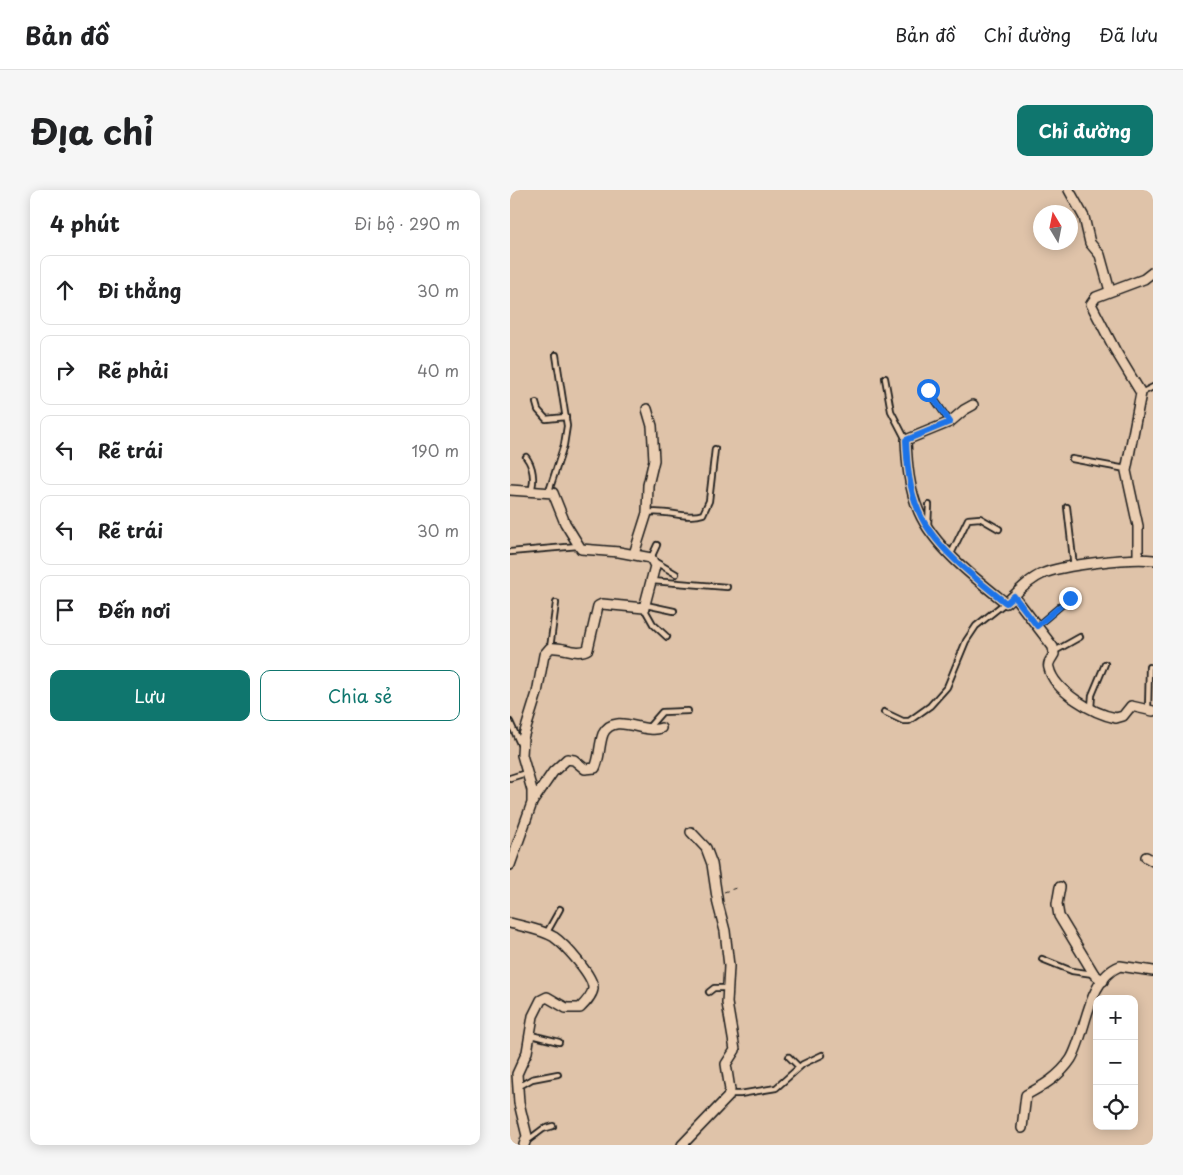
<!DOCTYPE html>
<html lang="vi">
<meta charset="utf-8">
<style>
body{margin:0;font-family:"Playpen Sans",sans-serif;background:#f6f6f6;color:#202124}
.controls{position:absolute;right:15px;bottom:15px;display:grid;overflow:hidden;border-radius:10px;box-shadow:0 2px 12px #0003}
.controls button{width:45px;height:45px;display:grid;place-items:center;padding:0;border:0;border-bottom:1px solid #e0e0e0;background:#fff;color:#202124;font:25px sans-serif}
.compass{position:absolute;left:523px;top:15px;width:45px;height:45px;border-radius:50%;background:#fff;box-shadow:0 2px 12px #0003;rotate:350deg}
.stop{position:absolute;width:15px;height:15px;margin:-11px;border:4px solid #1a73e8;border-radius:50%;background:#fff}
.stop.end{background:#1a73e8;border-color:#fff;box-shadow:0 1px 5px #0008}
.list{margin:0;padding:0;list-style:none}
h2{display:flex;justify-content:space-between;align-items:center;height:65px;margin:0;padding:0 20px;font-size:21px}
h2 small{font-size:16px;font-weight:400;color:#757577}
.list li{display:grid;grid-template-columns:32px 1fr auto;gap:15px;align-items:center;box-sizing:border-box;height:70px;margin:0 10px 10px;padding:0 10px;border:1px solid #e0e0e0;border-radius:10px}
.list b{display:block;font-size:19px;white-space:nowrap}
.list em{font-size:16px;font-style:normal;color:#757577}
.actions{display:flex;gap:10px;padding:15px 20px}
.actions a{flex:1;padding:11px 0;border:1px solid #0f766e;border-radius:10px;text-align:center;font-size:18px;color:#0f766e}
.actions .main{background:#0f766e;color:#fff}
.icon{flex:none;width:28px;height:28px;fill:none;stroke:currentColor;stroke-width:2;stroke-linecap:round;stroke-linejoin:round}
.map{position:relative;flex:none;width:643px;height:955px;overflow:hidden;border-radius:10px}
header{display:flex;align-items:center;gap:30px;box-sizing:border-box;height:70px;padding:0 25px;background:#fff;border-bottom:1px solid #e0e0e0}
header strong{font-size:24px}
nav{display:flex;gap:28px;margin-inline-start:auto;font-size:18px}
.intro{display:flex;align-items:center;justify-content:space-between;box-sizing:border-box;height:120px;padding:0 30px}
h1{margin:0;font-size:35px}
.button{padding:12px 22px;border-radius:10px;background:#0f766e;color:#fff;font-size:18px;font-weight:700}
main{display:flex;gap:30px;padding:0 30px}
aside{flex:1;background:#fff;border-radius:10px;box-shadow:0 2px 12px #0003}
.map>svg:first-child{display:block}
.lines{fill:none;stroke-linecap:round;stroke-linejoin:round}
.lane-casing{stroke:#1c1c1c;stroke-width:8}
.street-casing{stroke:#1c1c1c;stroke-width:12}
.path{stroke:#1c1c1c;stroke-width:1;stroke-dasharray:4 4;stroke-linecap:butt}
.lane{stroke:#ebceb2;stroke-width:4.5}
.street{stroke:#ebceb2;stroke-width:9}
.route{stroke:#1a73e8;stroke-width:6}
</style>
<header>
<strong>Bản đồ</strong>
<nav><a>Bản đồ</a><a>Chỉ đường</a><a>Đã lưu</a></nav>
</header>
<div class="intro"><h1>Địa chỉ</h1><a class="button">Chỉ đường</a></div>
<main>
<aside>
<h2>4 phút<small>Đi bộ · 290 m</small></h2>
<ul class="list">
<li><svg class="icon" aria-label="ahead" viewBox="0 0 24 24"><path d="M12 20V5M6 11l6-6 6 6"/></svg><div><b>Đi thẳng</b></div><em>30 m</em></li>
<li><svg class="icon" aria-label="right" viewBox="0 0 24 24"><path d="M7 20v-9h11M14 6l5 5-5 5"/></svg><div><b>Rẽ phải</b></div><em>40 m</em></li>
<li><svg class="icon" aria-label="left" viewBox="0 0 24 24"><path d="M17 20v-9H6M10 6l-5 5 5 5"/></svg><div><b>Rẽ trái</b></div><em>190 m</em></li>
<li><svg class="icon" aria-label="left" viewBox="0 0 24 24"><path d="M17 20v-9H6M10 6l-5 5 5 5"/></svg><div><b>Rẽ trái</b></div><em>30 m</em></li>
<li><svg class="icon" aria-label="arrive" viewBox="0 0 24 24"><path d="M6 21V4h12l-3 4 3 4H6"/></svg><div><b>Đến nơi</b></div></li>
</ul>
<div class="actions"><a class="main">Lưu</a><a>Chia sẻ</a></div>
</aside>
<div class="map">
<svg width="643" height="955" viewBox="0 0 643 955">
<rect width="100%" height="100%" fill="#dfc3a9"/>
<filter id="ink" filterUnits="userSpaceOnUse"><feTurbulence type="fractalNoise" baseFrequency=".02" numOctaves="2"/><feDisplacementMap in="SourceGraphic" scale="10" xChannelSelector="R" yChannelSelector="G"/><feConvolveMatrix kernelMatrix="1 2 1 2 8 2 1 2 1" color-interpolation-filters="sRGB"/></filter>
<g filter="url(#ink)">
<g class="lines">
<g class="lane-casing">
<g id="lane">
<path d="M 375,188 L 381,221 L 396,250"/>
<path d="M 418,200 L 440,232"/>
<path d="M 631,203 L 643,197"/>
<path d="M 26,213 L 28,220 L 36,229 L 56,227"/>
<path d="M 16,267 C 23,276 25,290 21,301"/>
<path d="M 562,269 L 616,279"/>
<path d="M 39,301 L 54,255 L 57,236 L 46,165"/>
<path d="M 557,317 L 564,377"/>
<path d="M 137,323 C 156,319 176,330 193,324 L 199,311 L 205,259"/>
<path d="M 418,336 L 419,315"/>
<path d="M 0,362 L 68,356"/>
<path d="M 441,364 L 458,329 L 470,328 L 489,339"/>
<path d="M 141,368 L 147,355"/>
<path d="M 144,371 L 166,384"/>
<path d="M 142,391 L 217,397"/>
<path d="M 136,415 L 164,421"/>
<path d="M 134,418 L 143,434 L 157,447"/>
<path d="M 527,436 L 560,408"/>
<path d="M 40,458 L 46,413"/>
<path d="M 545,461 L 570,447"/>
<path d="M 581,518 L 582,505 L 595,474"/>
<path d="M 638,519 L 639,477"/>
<path d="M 374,522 L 393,531 L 399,531 L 420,516 L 437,497 L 456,451 L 466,436 L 495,413"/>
<path d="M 0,532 L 11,556"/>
<path d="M 138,538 L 152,522 L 178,521"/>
<path d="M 0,588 L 16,583"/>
<path d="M 36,744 L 50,719"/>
<path d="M 532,769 L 562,781 L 583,784"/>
<path d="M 199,802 L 204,798 L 218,798"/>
<path d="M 21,845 L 49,852"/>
<path d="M 279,867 L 289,877"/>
<path d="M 8,897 L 22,889 L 48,884"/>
<path d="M 220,904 L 230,904 L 266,898 L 293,874 L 312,865"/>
<path d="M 17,951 L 33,939 L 43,936"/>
</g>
</g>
<g class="street-casing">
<g id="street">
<path d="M 559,0 L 574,27 L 580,53 L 590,65 L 600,101"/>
<path d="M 463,215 L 454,220 L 440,232 L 396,250 C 397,274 399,299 409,322 C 424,357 466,389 496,413 C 507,403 518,390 532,384 C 552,375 621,367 643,370"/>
<path d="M 0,300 L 43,303 L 55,333 L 71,359 L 109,362 L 141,368 L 145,376 L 134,418 L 92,414 L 88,416 L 78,459 C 67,466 53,456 40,458 L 34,465 L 27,503 L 13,548 L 12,565 L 22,600 L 22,613 L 0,675"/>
<path d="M 124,364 L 137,323 L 138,295 L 144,270 L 142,236 L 137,219"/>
<path d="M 628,368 L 628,336 L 616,281 L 631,203 L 605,160 L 581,114 L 586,107 L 634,89 L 643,82"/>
<path d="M 504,406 L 543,457 L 544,464 C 542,468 537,473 539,478 C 544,501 584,524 606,528 L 613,526 L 621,516 L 643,521"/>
<path d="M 23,611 L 43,582 L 57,569 L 64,570 L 75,579 L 85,578 C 90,568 89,555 93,544 C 104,521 135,545 151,538"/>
<path d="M 636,667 L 643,671"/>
<path d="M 550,697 L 547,714 L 549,726 L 584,784 L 593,791"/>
<path d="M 0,733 C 14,737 31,739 44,747 C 54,754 84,786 83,799 C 82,806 75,813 70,818 L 56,818 L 37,807 L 31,810 L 23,826 L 17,862 L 7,884 L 9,913 L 17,946 L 14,955"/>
<path d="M 512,938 L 516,905 C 533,896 550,886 561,869 C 577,842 577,789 610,776 L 643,781"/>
<path d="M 172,955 L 218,907 L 220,900 L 216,874 L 225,860 L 217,813 L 219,776 L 215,741 L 208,714 L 202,674 L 196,658 L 181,642"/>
</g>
</g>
<path class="path" d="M 214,702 L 229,697"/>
<use href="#lane" class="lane"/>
<use href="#street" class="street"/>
</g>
</g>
<g class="lines" filter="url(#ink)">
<path class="route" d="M 418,200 L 440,232 L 396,250 C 397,274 399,299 409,322 C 424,357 466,389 496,413 L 504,406 L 527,436 L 560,408"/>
</g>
</svg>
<div class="controls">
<button>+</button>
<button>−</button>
<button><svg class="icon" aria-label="locate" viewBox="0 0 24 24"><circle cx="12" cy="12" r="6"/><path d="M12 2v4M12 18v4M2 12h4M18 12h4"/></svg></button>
</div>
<svg class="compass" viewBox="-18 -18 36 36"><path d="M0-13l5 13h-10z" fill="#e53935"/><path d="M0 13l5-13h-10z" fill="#757577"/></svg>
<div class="stop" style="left:418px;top:200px"></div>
<div class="stop end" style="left:560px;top:408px"></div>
</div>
</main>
